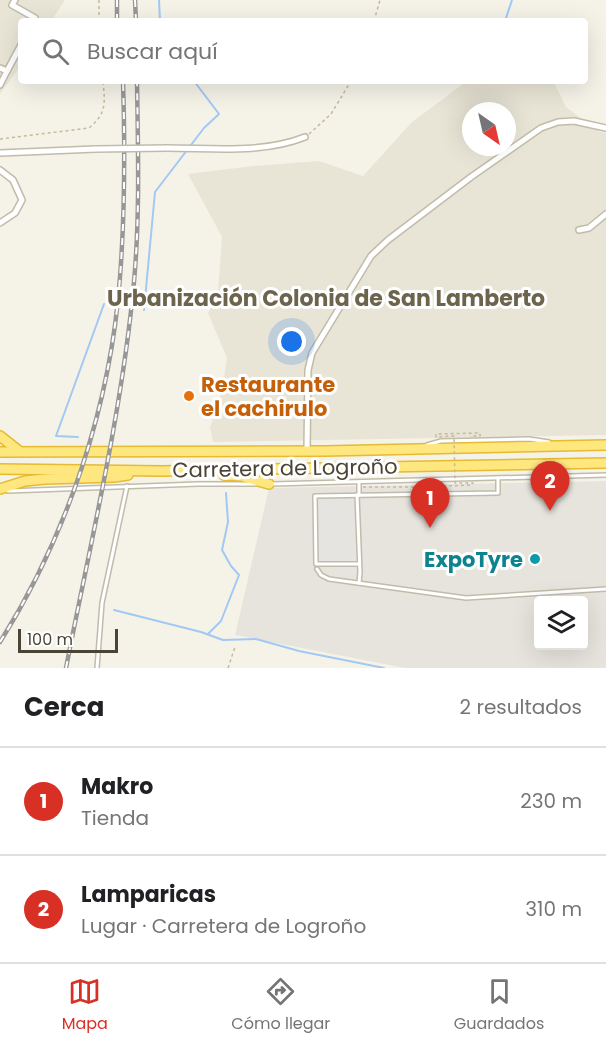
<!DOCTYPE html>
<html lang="es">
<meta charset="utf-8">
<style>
body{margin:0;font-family:Poppins,sans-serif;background:#f6f6f6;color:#202124}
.controls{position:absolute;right:18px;bottom:18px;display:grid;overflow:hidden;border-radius:6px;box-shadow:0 6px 24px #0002}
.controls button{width:54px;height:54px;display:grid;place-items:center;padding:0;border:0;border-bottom:2px solid #e0e0e0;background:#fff;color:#202124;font:30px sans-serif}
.compass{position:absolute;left:462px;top:102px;width:54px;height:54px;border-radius:50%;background:#fff;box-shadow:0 6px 24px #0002;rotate:146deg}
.scale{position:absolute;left:18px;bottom:15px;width:100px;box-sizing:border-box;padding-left:6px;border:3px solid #494436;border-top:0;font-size:16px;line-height:21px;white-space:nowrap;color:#494436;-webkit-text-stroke:4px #fff;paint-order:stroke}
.you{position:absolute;left:292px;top:342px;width:21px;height:21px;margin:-15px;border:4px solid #fff;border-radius:50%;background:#1a73e8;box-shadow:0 0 0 9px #1a73e833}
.badge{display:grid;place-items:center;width:39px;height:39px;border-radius:50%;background:#d93025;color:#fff;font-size:20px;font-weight:700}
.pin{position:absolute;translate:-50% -50px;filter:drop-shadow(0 2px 3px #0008)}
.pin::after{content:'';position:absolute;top:32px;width:21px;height:18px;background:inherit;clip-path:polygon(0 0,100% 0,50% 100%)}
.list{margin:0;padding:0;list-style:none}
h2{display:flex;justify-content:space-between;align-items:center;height:78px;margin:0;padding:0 24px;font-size:26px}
h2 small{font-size:20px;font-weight:400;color:#757577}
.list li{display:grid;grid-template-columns:39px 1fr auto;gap:18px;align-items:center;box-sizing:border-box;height:108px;padding:0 24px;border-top:2px solid #e0e0e0}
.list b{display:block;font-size:22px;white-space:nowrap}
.list p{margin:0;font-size:20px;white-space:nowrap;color:#757577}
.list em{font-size:20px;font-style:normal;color:#757577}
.icon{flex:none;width:33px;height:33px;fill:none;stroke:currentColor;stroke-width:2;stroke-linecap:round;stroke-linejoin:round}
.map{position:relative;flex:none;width:606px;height:668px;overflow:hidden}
.search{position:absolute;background:#fff;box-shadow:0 6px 24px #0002;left:18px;right:18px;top:18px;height:66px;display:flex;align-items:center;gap:15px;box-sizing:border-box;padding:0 21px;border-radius:6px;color:#757577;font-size:22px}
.sheet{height:294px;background:#fff}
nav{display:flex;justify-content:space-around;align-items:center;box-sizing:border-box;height:84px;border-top:2px solid #e0e0e0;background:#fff;font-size:16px;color:#757577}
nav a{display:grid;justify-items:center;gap:3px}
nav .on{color:#d93025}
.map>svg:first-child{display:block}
.residential{fill:#e9e5d6;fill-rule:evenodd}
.industrial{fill:#e7e4dd;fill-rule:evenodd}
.parking{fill:#e6e4e0}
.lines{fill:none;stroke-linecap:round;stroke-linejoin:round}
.stream{stroke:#a2c8f4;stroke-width:2}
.service-casing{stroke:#c1bcaa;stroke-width:6}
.minor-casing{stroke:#c1bcaa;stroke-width:8}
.trunk-casing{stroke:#e6ba31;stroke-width:12}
.path{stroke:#c4ba9a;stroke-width:1.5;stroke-dasharray:3 3;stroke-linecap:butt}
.service{stroke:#fff;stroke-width:3}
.minor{stroke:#fff;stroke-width:5}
.trunk{stroke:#ffe780;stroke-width:9}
.rail-casing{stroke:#979797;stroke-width:4.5}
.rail{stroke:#fff;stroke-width:2;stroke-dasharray:7;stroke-linecap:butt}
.minor-bridge-casing{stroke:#c1bcaa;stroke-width:8;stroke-linecap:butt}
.path-bridge{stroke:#c4ba9a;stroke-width:1.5;stroke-dasharray:3 3;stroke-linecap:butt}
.minor-bridge{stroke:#fff;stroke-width:5}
.food-dot{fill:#e8710a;stroke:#fff;stroke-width:2}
.culture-dot{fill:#0f9aa8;stroke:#fff;stroke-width:2}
.labels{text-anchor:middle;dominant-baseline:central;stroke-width:6;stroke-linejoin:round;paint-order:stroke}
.food-label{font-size:21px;font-weight:bold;fill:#c56008;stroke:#fff;text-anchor:start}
.street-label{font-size:21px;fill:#494436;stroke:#fff}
.culture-label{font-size:21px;font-weight:bold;fill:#0d838f;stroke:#fff;text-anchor:end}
.neighbourhood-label{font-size:22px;font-weight:bold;fill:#6c644d;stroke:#fff}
</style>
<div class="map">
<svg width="606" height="668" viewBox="0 0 606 668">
<rect width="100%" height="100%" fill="#f5f3e8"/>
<g class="residential">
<path d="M 0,0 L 65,0 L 51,21 L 21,21 L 21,65 L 0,94 Z"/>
<path d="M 467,81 L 553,81 L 566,107 L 600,132 L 606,133 L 606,435 L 213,442 L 210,428 L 222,390 L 227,358 L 208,313 L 218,293 L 222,237 L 188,174 L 253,166 L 319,161 L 363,176 L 412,122 ZM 471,111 L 507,111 L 507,147 L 471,147 Z"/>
</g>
<path class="industrial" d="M 606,481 L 606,668 L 405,668 L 235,635 L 269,488 ZM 538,600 L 584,600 L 584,646 L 538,646 Z"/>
<path class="parking" d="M 355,498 L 357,572 L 319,567 L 319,499 Z"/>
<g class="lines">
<g class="stream">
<path d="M 159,0 L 160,21"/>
<path d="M 505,21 L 512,0"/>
<path d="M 144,310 L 155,192 L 204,128 L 219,114 L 194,81"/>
<path d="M 78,437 L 56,436 L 104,304"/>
<path d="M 114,610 L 201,632 L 223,640 L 256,639 L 299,651 L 384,668"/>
<path d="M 208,634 L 221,621 L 239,575 L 231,566 L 222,550 L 228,522 L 226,493"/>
</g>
<g class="service-casing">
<g id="service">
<path d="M 427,445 L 441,441 L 529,439 L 549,442"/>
<path d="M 272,484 L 606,475"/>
<path d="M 8,491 L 198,484 L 256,484"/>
<path d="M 357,495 L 360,572 L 359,583"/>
<path d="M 359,495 L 359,482"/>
<path d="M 359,564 L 316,564 L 315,496 L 498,493 L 498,478"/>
<path d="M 317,569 L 321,575 L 329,579 L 466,598 L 606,589"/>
<path d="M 97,668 L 102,603 L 127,486"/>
</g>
</g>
<g class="minor-casing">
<g id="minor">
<path d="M 15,0 L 12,5 L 35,18 L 33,21"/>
<path d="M 0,68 L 7,71 L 0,85"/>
<path d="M 7,71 L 21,45"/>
<path d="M 167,148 C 213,148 262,154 305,137"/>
<path d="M 0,153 L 96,149"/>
<path d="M 0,170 L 13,180 L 22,200 L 15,213 L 0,223"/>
<path d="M 579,230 L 589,228 L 606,214"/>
<path d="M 307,451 L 308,370 L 312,353 L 371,256 L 388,240 L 471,177 L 541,128 L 558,122 L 574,121 L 606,128"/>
</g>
</g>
<g class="trunk-casing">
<g id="trunk">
<path d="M 0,436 L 19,451"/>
<path d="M 0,452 L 325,451 L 606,445"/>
<path d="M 0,469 L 162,471 L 606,463"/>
<path d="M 224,475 L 241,476 L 269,484"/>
<path d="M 0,489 L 25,481 L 45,479 L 114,477 L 128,475"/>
</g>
</g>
<g class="path">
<path d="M 99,21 L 99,0"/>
<path d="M 374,21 L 380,0"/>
<path d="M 309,134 L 331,114 L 351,81"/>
<path d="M 0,139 L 89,128 C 107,113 105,103 103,81"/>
<path d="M 363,487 L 419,487"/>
<path d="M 228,668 L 235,647"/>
</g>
<use href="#service" class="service"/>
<use href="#minor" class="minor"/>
<use href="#trunk" class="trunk"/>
<g class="rail-casing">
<g id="rail">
<path d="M 117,0 L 117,21"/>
<path d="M 135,0 L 136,21"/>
<path d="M 0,642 C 68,534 111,404 120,277 C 125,212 125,146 123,81"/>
<path d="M 66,668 C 91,540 122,412 134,282 C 140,215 138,148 137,81"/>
</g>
</g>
<use href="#rail" class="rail"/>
<g class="minor-bridge-casing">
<path id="minor-bridge" d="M 96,149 L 167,148"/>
</g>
<path class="path-bridge" d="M 419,487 L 472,485 L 473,483 L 455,483 L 454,436 L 436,437 L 436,434 L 480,433 L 480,436 L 470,436"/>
<use href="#minor-bridge" class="minor-bridge"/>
</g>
<circle class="food-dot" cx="189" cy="396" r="6"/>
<circle class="culture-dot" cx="535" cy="559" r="6"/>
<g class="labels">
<g class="food-label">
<text x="201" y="384">Restaurante<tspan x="201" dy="24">el cachirulo</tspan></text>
</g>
<g class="street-label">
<text transform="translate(285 468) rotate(-1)">Carretera de Logroño</text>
</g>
<g class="culture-label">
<text x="523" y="559">ExpoTyre</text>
</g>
<g class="neighbourhood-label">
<text x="326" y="298">Urbanización Colonia de San Lamberto</text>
</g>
</g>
</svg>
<div class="controls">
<button><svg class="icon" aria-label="layers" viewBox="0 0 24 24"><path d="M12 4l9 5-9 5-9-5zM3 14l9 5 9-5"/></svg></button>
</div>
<svg class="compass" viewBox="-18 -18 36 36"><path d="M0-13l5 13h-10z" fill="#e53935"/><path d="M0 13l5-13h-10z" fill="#757577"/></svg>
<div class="scale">100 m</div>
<div class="you"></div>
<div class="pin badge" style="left:430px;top:528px">1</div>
<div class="pin badge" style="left:550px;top:511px">2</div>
<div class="search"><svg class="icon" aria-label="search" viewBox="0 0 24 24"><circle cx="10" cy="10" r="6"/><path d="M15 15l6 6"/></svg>Buscar aquí</div>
</div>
<section class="sheet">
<h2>Cerca<small>2 resultados</small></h2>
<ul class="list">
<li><span class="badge">1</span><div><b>Makro</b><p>Tienda</p></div><em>230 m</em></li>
<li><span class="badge">2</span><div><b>Lamparicas</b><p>Lugar · Carretera de Logroño</p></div><em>310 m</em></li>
</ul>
</section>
<nav>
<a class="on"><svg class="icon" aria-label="map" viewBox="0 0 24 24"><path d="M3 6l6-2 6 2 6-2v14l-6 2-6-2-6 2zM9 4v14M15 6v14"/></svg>Mapa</a>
<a><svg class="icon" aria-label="directions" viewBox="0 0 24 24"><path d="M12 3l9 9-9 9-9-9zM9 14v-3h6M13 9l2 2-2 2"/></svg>Cómo llegar</a>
<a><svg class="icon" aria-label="saved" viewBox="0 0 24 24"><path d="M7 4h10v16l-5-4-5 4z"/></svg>Guardados</a>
</nav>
